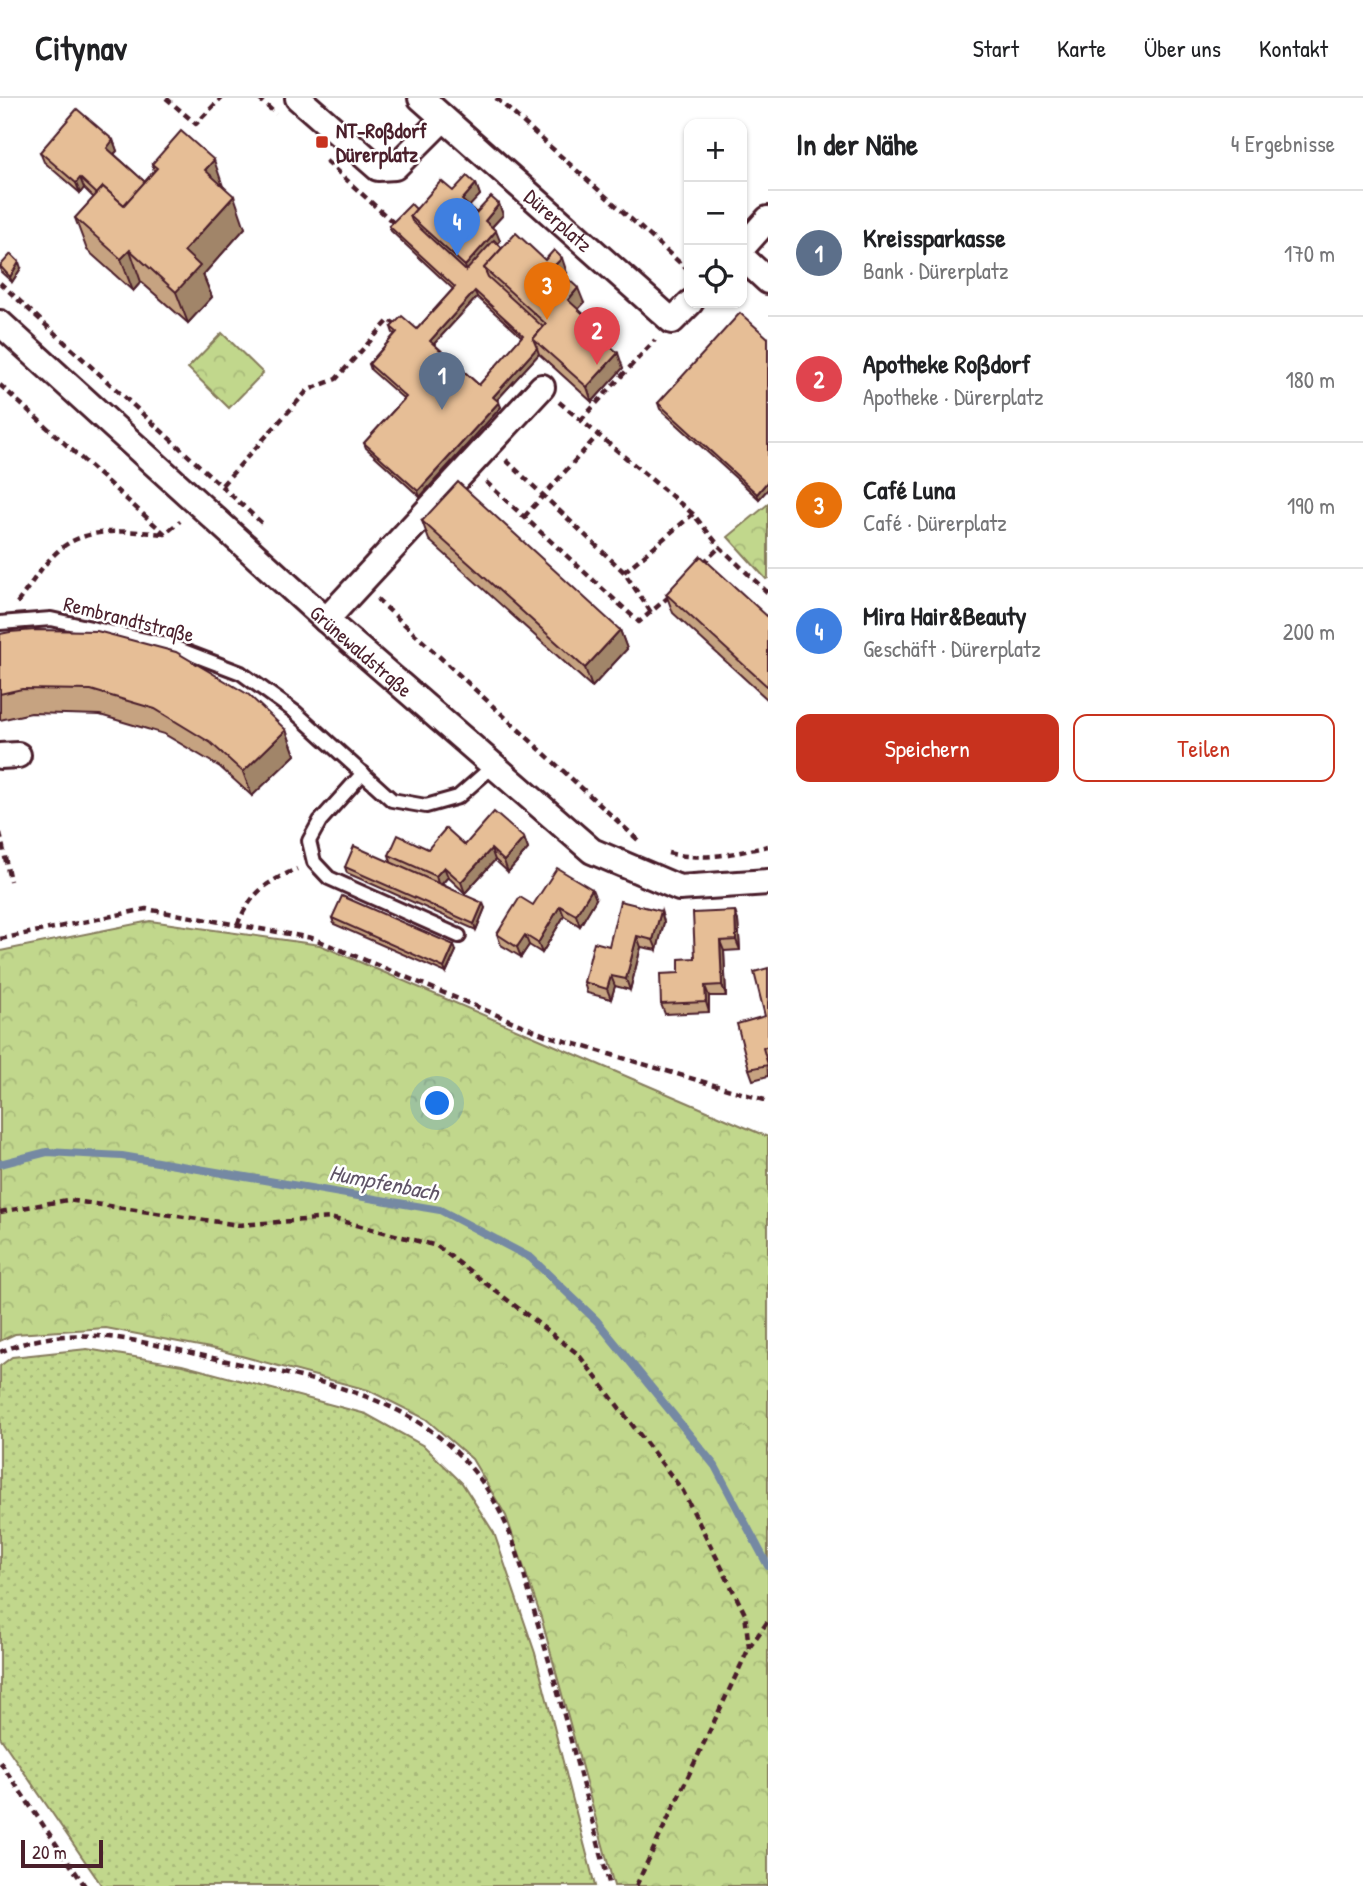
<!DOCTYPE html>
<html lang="de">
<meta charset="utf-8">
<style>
body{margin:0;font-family:"Patrick Hand",sans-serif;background:#f6f6f6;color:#202124}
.controls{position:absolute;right:21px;top:21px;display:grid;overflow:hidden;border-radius:14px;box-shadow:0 2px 5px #0004}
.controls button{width:63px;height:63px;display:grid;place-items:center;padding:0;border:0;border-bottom:2px solid #e0e0e0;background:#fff;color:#202124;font:35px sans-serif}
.scale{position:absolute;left:21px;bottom:18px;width:82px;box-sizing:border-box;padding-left:7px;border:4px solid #4a1f2b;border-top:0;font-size:19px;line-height:24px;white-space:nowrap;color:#4a1f2b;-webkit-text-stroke:5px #fff;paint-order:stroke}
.you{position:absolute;left:438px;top:1006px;width:24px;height:24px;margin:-18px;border:5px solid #fff;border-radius:50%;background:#1a73e8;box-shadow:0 0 0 10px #1a73e833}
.badge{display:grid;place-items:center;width:46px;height:46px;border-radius:50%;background:#c8321e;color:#fff;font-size:23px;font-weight:700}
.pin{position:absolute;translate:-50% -58px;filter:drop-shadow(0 2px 4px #0008)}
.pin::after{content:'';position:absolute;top:37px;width:24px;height:21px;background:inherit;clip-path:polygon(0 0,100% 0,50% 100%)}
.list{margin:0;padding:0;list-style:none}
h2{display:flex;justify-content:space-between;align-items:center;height:91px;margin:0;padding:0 28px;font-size:30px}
h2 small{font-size:23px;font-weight:400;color:#757577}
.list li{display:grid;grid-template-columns:46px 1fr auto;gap:21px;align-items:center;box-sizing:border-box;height:126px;padding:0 28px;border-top:2px solid #e0e0e0}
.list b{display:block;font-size:26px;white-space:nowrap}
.list p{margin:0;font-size:23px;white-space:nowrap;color:#757577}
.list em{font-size:23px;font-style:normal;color:#757577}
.actions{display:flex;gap:14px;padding:21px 28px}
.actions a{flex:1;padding:16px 0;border:2px solid #c8321e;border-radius:14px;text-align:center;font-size:24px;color:#c8321e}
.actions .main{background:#c8321e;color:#fff}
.icon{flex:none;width:38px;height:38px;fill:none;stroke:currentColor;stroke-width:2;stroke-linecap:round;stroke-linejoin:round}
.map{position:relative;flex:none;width:768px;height:1788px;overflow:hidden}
header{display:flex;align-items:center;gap:42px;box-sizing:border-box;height:98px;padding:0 35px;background:#fff;border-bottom:2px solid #e0e0e0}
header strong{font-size:33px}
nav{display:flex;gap:38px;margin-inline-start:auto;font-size:24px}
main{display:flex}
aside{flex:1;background:#fff}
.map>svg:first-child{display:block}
.forest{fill:url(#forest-crowns);stroke:#867b5c;stroke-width:2}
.garden{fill:url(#garden-dots);stroke:#867b5c;stroke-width:2}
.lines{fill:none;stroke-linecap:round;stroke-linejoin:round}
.stream{stroke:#7589a3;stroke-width:8}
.service-casing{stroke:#4a1f2b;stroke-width:18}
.minor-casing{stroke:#4a1f2b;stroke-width:30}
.path{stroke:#4a1f2b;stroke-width:4.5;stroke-dasharray:7 5;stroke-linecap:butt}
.service{stroke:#fff;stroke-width:12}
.minor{stroke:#fff;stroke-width:24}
.wall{fill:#c6a381;stroke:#4a1f2b;stroke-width:2;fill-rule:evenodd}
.shaded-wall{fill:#a18569;stroke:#4a1f2b;stroke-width:2}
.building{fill:#e6be96;stroke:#4a1f2b;stroke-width:2;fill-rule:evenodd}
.poi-dot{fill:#c8321e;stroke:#fff;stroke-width:2.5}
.labels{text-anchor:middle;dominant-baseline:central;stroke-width:5;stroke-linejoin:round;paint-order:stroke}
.poi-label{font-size:21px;font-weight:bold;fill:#4a1f2b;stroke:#fff;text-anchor:start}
.street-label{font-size:21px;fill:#4a1f2b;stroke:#fff}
.water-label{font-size:23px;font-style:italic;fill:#605467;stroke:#fff}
</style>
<header>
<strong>Citynav</strong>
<nav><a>Start</a><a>Karte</a><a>Über uns</a><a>Kontakt</a></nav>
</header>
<main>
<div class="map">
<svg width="768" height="1788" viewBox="0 0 768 1788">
<defs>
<pattern id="forest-crowns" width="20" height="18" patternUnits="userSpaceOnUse" patternTransform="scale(1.75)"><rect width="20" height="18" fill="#c1d78c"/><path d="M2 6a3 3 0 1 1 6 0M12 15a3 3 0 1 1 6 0" fill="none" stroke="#a7b879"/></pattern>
<pattern id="garden-dots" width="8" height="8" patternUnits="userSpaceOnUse" patternTransform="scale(1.75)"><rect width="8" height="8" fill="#c1d78c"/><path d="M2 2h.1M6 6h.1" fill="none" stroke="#a7b879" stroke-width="1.8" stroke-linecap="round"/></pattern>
</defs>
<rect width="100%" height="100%" fill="#fff"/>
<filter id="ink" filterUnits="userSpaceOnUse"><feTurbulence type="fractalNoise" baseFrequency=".0143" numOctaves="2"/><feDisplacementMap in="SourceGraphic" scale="14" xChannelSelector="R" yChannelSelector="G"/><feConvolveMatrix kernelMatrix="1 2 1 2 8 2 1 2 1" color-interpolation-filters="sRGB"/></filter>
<g filter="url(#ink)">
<g class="forest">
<path d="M 222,235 L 263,275 L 229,310 L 188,270 Z"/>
<path d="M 768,406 L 768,480 L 766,481 L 728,439 Z"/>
<path d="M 150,823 L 320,847 L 768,1039 L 768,1788 L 614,1788 L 541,1519 L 506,1418 L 472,1361 L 426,1321 L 368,1292 L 215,1251 L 106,1230 L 15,1236 L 0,1243 L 0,853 Z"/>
</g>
<path class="garden" d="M 87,1251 L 182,1267 L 366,1316 L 424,1348 L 462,1385 L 494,1435 L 535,1555 L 595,1788 L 102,1788 L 0,1639 L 0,1268 L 12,1259 Z"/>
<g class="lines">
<path class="stream" d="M 0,1066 L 47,1054 L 122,1058 L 440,1112 L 531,1160 L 597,1223 L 715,1368 L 768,1468"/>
<g class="service-casing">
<g id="service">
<path d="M 0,525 L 51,521 L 168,547 L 241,575 L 295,614 L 392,702 L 426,708 L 458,699 L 492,669"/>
<path d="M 363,675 L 320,723 L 309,743 L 314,764 L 329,780 L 459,838"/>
</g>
</g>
<g class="minor-casing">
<g id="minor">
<path d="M 298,0 L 378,70 L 395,69 L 443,21"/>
<path id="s1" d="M 421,0 L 672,223 L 690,205"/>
<path d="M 742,150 L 768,121"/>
<path d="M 742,159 L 768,183"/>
<path id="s2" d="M 0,225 L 326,522 L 592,753 L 679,790 L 768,784"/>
<path d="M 326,522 L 542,289"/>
<path d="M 0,658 L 18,657"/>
</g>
</g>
<g class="path">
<path d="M 166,0 L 196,26 L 221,0"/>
<path d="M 258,0 L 276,16"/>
<path d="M 496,0 L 689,173"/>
<path d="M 326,63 L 397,128"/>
<path d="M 0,185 L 265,428"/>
<path d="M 0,287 L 165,436 L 180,423"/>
<path d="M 559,304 L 693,416 L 720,449 L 768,495"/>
<path d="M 580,323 L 655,242"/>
<path d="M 506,362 L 624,474 L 652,516"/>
<path d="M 486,384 L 639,524 L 672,496"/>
<path d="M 222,387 L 308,292 L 336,281 L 389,222 L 397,227"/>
<path d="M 524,419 L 597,338"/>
<path d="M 703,465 L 720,449"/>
<path d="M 624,474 L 693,416"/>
<path d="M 377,501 L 638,742"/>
<path d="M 17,505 C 30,488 42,467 58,453 C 84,428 131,433 164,436"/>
<path d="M 0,735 L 10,783"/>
<path d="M 668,755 C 702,763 734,756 768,748"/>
<path d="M 237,827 C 252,794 265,785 297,771"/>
<path d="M 0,841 L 146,811 L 312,840 L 545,937 L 768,1003"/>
<path d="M 0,1114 L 67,1102 L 239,1127 L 330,1120 L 437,1148 L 578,1256 L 683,1393 L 745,1516 L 749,1550"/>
<path d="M 0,1254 C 76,1221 145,1245 222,1262 C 287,1276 361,1288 418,1324 C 450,1344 479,1374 497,1408 C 516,1443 526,1484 537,1523 C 564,1610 585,1700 610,1788"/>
<path d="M 0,1664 L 85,1788"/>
<path d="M 636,1788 L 749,1550 L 768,1523"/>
</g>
<use href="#service" class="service"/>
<use href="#minor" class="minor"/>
</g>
<g class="wall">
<path d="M 113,42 L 117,53 L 114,56 L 145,84 L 154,73 L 152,66 L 224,89 L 245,130 L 203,177 L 212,199 L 188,225 L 141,184 L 133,193 L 87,152 L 75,120 L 94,100 L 84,90 L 80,95 L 44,64 L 40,54 Z"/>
<path d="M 476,86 L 480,97 L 469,108 L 476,115 L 499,106 L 503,117 L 492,129 L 500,143 L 498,146 L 502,150 L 545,162 L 567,175 L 565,178 L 584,205 L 578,211 L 609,240 L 606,244 L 623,270 L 592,304 L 539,256 L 497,302 L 501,309 L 420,399 L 366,350 L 364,345 L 404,301 L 371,272 L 369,266 L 395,236 L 393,235 L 391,229 L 417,231 L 453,191 L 391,133 L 389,128 L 416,111 L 453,93 ZM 477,199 L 522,239 L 479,287 L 434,246 Z"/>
<path d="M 0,168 L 21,170 L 12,184 L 1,174 Z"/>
<path d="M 768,240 L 768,391 L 759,401 L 660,311 L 658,305 Z"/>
<path d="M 422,423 L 620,532 L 627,551 L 592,589 L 429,442 Z"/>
<path d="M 666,496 L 768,519 L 768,602 L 673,515 Z"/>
<path d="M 0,536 L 286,632 L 295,657 L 252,698 L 220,669 L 164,636 L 100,617 L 31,615 L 0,622 Z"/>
<path d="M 524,740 L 528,751 L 508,774 L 495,762 L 465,795 L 448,779 L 442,786 L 485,810 L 476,832 L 347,775 L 345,769 L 391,764 L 389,757 L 428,751 Z"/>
<path d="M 596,801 L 580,828 L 564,818 L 542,855 L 529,847 L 521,859 L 501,847 L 497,836 L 533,807 Z"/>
<path d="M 661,813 L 664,824 L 657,852 L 641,849 L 630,892 L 615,888 L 611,901 L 587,895 L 584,884 L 609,848 Z"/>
<path d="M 332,820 L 456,853 L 446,875 L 334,826 Z"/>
<path d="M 738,823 L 740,852 L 724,853 L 726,898 L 709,898 L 709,914 L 665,916 L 661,906 L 695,860 Z"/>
<path d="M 768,870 L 768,960 L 767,960 L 768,978 L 753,982 L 749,971 L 765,918 Z"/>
</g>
<g class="shaded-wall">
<path d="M 113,42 L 117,53 L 110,60 L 107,50 Z"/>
<path d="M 214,62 L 225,94 L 205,72 Z"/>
<path d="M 80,80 L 84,90 L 80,95 L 76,85 Z"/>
<path d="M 476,86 L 480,97 L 466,112 L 462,102 Z"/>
<path d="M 234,98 L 245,130 L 203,177 L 212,199 L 188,225 L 176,194 L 184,153 Z"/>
<path d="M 499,106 L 503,117 L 488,133 L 485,123 Z"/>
<path d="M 496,133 L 500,143 L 468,178 L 465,168 Z"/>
<path d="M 130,152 L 141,184 L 133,193 L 121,161 Z"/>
<path d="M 562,160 L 567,175 L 560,183 L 554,168 Z"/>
<path d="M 19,164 L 21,170 L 12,184 L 10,179 Z"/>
<path d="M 578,190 L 584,205 L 573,217 L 568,202 Z"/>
<path d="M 475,193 L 477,199 L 432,248 L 430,243 Z"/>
<path d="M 604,225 L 609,240 L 600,249 L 595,234 Z"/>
<path d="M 537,250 L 539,256 L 495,304 L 493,299 Z"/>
<path d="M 618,255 L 623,270 L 592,304 L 587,289 Z"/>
<path d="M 499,304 L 501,309 L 420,399 L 418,393 Z"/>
<path d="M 768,383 L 768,391 L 759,401 L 757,396 Z"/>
<path d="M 620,532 L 627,551 L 592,589 L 585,570 Z"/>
<path d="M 286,632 L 295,657 L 252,698 L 243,674 Z"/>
<path d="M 524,740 L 528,751 L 508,774 L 504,763 Z"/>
<path d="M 491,751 L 495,762 L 465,795 L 461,784 Z"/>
<path d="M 444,769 L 448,779 L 439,789 L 436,778 Z"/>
<path d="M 592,791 L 596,801 L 580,828 L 576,817 Z"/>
<path d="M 483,805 L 485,810 L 476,832 L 474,826 Z"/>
<path d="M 560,808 L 564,818 L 542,855 L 538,845 Z"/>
<path d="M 661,813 L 664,824 L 657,852 L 653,842 Z"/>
<path d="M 735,813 L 738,823 L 740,852 L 736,842 Z"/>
<path d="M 525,837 L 529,847 L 521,859 L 517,849 Z"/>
<path d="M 637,838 L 641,849 L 630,892 L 626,881 Z"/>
<path d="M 720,843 L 724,853 L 726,898 L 722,887 Z"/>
<path d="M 454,847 L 456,853 L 446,875 L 444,870 Z"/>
<path d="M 611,878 L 615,888 L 611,901 L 607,891 Z"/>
<path d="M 705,888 L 709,898 L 709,914 L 706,904 Z"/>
</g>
<g class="building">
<path d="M 77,11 L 113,42 L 107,50 L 145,84 L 124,107 L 103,89 L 97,96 L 80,80 L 76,85 L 40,54 Z"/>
<path d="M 181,33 L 214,62 L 205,72 L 234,98 L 184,153 L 200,168 L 176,194 L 130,152 L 121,161 L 75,120 L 103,89 L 124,107 L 157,70 L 152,66 Z"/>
<path d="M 467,78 L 476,86 L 462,102 L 476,115 L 491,99 L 499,106 L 485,123 L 496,133 L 465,168 L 410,118 L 441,83 L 453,93 Z"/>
<path d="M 411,106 L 416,111 L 410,118 L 412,123 L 466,173 L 494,142 L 502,150 L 484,170 L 488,179 L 543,229 L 533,241 L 537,250 L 493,299 L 499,304 L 418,393 L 364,345 L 406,299 L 369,266 L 397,234 L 391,229 L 402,218 L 417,231 L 455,189 L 389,128 ZM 475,193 L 523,237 L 479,287 L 430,243 Z"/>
<path d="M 516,135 L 545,162 L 554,152 L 562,160 L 554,168 L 578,190 L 568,202 L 590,222 L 595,217 L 604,225 L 595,234 L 618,255 L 587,289 L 533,241 L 546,226 L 484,170 Z"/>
<path d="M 11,156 L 19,164 L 10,179 L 0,168 Z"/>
<path d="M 740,215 L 768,240 L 768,383 L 757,396 L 658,305 Z"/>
<path d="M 458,384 L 620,532 L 585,570 L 422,423 Z"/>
<path d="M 701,458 L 768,519 L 768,589 L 666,496 Z"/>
<path d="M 35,532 L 97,533 L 176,554 L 249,597 L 286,632 L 243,674 L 211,645 L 155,611 L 91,592 L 22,591 L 0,596 L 0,536 L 10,534 Z"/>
<path d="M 494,714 L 524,740 L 504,763 L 491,751 L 461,784 L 444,769 L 436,778 L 389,757 L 398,737 L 428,751 L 446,730 L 465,747 Z"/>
<path d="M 354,748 L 483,805 L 474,826 L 345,769 Z"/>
<path d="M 557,770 L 592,791 L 576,817 L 560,808 L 538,845 L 525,837 L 517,849 L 497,836 L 520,799 L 533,807 Z"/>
<path d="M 342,798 L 454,847 L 444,870 L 332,820 Z"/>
<path d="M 620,803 L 661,813 L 653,842 L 637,838 L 626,881 L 611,878 L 607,891 L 584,884 L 594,844 L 609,848 Z"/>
<path d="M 735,813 L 736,842 L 720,843 L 722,887 L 705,888 L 706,904 L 661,906 L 660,876 L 679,875 L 679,861 L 695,860 L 693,815 Z"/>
<path d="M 768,870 L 768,948 L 763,950 L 768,967 L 749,971 L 737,926 L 765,918 L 754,874 Z"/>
</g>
</g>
<rect class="poi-dot" x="315" y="37" width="14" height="14" rx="3.5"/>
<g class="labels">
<g class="poi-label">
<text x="336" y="32">NT-Roßdorf<tspan x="336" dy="24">Dürerplatz</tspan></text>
</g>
<g class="street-label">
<text stroke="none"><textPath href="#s1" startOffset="184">Dürerplatz</textPath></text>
<text transform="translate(129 521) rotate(14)">Rembrandtstraße</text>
<text stroke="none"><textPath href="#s2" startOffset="488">Grünewaldstraße</textPath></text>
</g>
<g class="water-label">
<text transform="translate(384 1084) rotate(11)">Humpfenbach</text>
</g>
</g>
</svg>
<div class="controls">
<button>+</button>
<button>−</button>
<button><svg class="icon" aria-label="locate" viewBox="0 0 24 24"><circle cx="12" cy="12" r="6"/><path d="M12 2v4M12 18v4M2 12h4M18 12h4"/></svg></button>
</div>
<div class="scale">20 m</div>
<div class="you"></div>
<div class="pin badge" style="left:442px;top:312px;background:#5c6f8a">1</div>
<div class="pin badge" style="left:597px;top:267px;background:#e0444e">2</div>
<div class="pin badge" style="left:547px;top:222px;background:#e8710a">3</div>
<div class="pin badge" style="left:457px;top:158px;background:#3f7fe0">4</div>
</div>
<aside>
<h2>In der Nähe<small>4 Ergebnisse</small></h2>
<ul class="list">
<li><span class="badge" style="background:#5c6f8a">1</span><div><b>Kreissparkasse</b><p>Bank · Dürerplatz</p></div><em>170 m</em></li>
<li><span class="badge" style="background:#e0444e">2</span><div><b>Apotheke Roßdorf</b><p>Apotheke · Dürerplatz</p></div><em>180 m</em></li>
<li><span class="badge" style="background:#e8710a">3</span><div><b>Café Luna</b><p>Café · Dürerplatz</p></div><em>190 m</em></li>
<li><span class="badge" style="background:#3f7fe0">4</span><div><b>Mira Hair&amp;Beauty</b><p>Geschäft · Dürerplatz</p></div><em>200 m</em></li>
</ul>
<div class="actions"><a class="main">Speichern</a><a>Teilen</a></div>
</aside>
</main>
